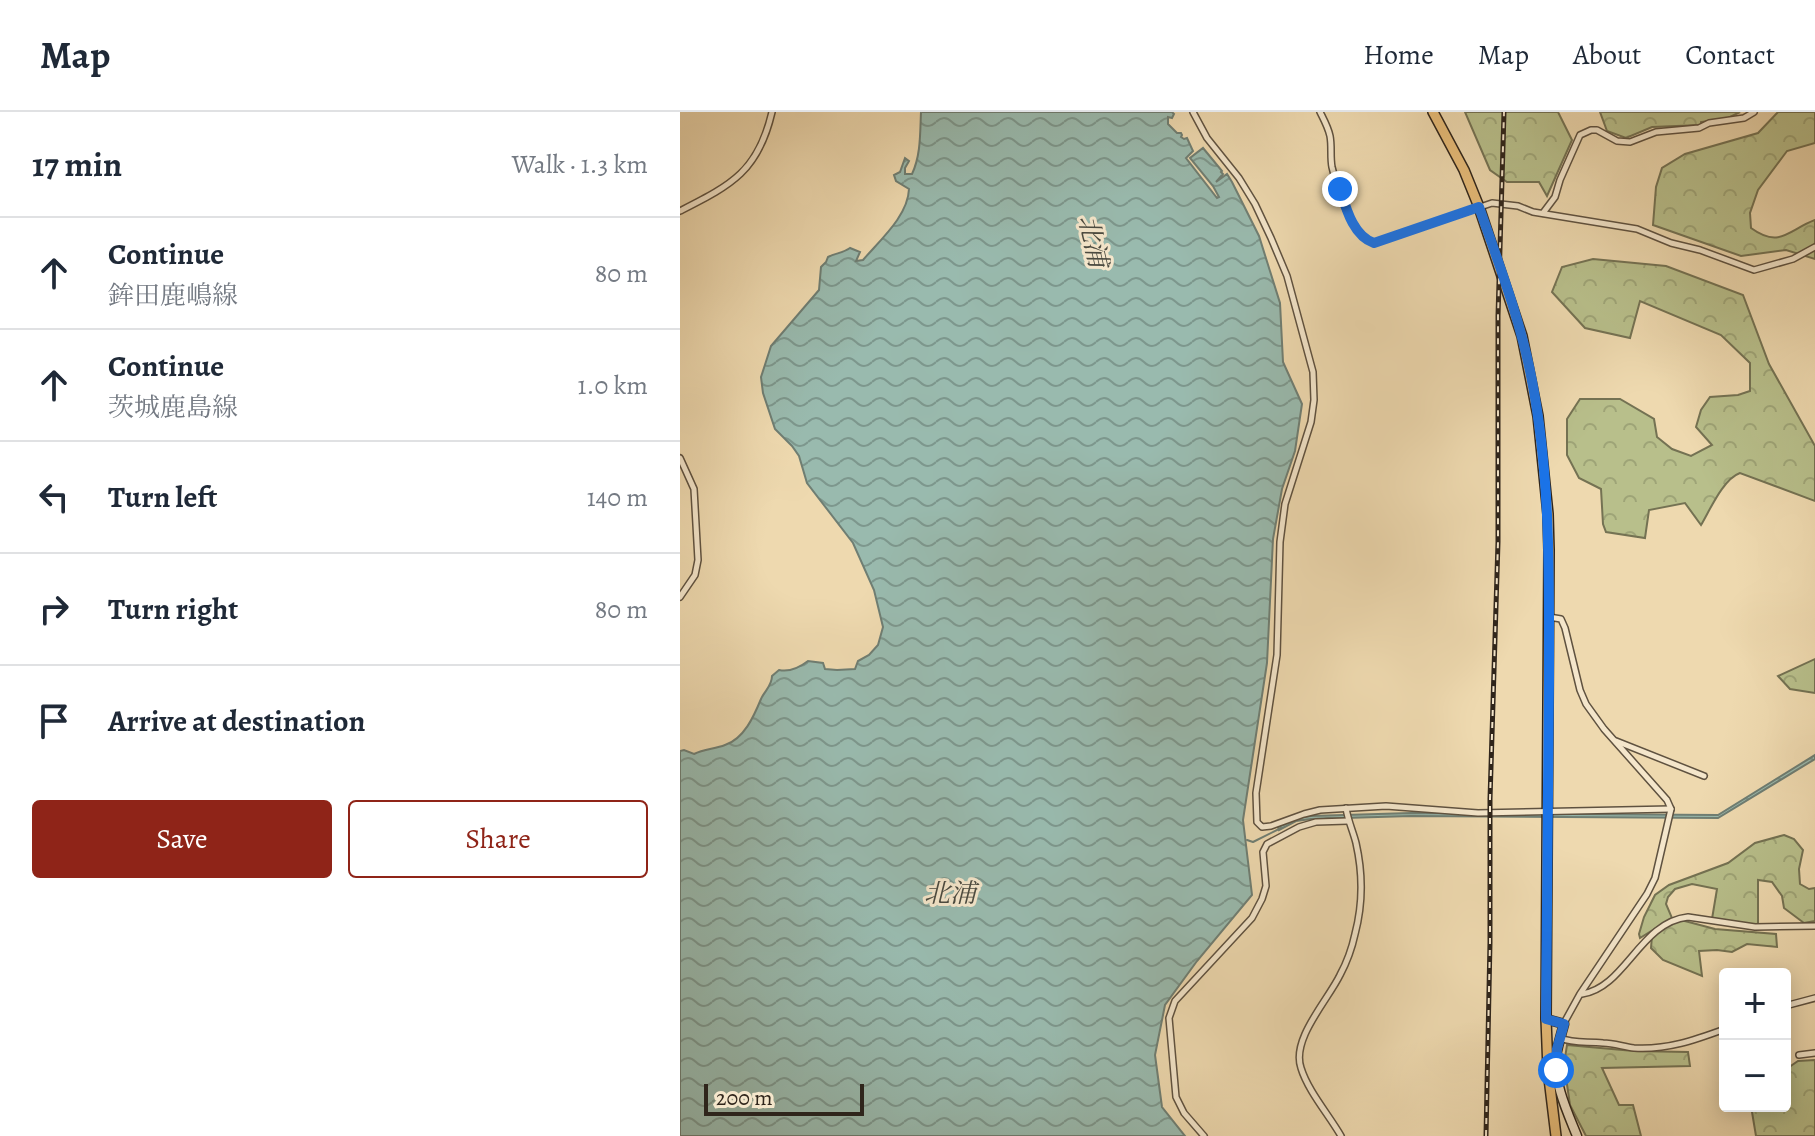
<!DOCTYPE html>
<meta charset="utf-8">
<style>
body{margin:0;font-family:Alegreya,"Noto Serif JP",serif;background:#f6f6f7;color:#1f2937}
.controls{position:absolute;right:24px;bottom:24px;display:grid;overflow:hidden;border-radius:8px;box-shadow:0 4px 20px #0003}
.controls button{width:72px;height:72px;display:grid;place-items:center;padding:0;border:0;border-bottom:2px solid #e0e1e3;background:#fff;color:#1f2937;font:40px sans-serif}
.scale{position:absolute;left:24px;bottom:20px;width:160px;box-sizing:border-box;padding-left:8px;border:4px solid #2f251b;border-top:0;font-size:22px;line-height:28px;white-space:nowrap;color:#2f251b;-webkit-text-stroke:6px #f4e6cb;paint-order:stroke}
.stop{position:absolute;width:24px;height:24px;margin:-18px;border:6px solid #1a73e8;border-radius:50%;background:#fff}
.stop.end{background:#1a73e8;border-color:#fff;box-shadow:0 2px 8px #0008}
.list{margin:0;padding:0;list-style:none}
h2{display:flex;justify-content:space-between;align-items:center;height:104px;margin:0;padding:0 32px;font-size:34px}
h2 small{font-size:26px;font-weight:400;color:#747a83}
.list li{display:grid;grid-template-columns:52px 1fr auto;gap:24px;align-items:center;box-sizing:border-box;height:112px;padding:0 32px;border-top:2px solid #e0e1e3}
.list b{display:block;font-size:30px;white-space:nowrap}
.list p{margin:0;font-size:26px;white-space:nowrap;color:#747a83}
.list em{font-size:26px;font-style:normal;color:#747a83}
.actions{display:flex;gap:16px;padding:24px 32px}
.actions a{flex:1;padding:18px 0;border:2px solid #8f2418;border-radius:8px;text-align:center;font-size:28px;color:#8f2418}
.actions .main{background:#8f2418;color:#fff}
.icon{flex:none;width:44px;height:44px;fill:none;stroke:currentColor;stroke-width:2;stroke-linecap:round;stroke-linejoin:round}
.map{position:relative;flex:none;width:1135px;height:1024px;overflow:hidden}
header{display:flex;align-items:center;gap:48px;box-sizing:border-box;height:112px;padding:0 40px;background:#fff;border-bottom:2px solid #e0e1e3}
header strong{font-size:38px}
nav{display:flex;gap:44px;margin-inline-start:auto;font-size:28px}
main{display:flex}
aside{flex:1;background:#fff}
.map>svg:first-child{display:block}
.forest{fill:url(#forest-crowns);stroke:#747253;stroke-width:2}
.water{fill:url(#water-waves);stroke:#6f7e73;stroke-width:2}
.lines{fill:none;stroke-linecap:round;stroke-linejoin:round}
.stream{stroke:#6f7e73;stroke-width:2}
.street-casing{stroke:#5f5240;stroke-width:8}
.secondary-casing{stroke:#2f251b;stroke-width:11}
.primary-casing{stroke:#2f251b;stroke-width:12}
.street{stroke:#f4e6cb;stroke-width:5}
.secondary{stroke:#f4e6cb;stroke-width:8}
.primary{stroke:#e7bc78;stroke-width:9}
.rail-casing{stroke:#2f251b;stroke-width:5}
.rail{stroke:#f4e6cb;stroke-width:2;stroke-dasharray:6;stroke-linecap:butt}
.route{stroke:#1a73e8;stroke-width:10}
.labels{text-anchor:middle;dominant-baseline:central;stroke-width:6;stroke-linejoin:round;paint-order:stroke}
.water-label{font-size:26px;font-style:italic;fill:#4a4a40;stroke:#f4e6cb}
</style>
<header>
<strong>Map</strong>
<nav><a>Home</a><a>Map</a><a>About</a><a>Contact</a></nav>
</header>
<main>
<aside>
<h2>17 min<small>Walk · 1.3 km</small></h2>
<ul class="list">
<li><svg class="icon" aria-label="ahead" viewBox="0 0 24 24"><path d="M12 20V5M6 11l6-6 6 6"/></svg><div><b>Continue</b><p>鉾田鹿嶋線</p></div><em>80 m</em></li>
<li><svg class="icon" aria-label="ahead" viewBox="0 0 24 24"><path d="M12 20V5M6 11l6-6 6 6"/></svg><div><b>Continue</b><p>茨城鹿島線</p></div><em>1.0 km</em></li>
<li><svg class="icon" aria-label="left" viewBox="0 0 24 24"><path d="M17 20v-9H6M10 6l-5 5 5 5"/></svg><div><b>Turn left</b></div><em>140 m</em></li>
<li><svg class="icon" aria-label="right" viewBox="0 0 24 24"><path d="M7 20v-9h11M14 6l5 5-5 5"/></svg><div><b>Turn right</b></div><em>80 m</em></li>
<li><svg class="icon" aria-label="arrive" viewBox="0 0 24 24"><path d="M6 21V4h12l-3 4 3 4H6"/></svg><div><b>Arrive at destination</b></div></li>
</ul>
<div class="actions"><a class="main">Save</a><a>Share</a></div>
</aside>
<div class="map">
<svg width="1135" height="1024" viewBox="0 0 1135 1024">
<defs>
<pattern id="forest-crowns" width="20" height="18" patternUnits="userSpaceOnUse" patternTransform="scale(2)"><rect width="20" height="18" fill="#b8bf8b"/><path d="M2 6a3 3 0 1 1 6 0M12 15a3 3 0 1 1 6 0" fill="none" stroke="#9ea477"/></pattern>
<pattern id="water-waves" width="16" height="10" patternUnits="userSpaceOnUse" patternTransform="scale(2)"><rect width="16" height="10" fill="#99baae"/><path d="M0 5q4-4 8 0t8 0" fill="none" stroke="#7d978d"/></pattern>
</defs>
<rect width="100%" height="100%" fill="#eed9af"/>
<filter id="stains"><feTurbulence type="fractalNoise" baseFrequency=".0025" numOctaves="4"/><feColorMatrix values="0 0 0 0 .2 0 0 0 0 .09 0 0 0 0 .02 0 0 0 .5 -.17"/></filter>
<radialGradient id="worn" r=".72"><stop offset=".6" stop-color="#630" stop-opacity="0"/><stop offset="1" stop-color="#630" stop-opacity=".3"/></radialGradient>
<g class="forest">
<path d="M 785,0 L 878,0 L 892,28 L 867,84 L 859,70 L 827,70 L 810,58 Z"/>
<path d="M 920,0 L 1060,0 L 1048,6 L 1021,10 L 1021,13 L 972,15 L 946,26 L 927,19 Z"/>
<path d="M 1098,0 L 1135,0 L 1135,31 L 1107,39 L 1078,78 L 1070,101 L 1071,116 C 1100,137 1108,118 1135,108 L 1135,147 L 1106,138 L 1061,144 L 973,113 L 976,75 L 982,56 L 1005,42 L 1078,21 Z"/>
<path d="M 913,147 L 986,154 L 1063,183 L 1089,252 L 1135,334 L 1135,389 L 1060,361 C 1043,367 1030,398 1021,413 L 1005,391 L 969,398 L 965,426 L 926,420 L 923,412 L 921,377 L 899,366 L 887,343 L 887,307 L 900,287 L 940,287 L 974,307 L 977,325 L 992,337 L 1011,344 L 1032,333 L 1016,315 L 1021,298 L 1030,285 L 1058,283 L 1070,279 L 1070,251 L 1041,223 L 960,189 L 950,226 L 905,216 L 872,180 L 882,155 Z"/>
<path d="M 1135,547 L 1135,581 L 1110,577 L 1098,564 Z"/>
<path d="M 1104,723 L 1114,727 L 1123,738 L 1119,757 L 1120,772 L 1129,777 L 1135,776 L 1135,809 L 1124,811 L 1104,796 L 1102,784 L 1092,770 L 1078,768 L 1078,813 L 1032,807 L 1037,777 L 1012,772 L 995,777 L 988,785 L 986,792 L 992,806 L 960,826 L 959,822 L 964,805 L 975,783 L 989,773 L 1048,751 L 1075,731 Z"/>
<path d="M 1001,808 L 1035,817 L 1096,822 L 1097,835 L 1067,832 L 1052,840 L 1037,838 L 1019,839 L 1022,864 L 983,848 L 971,836 L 972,824 L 982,814 Z"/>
<path d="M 887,933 L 954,939 L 1008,940 L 1010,954 L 922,956 L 939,993 L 953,993 L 961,1024 L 906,1024 L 890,993 L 884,952 Z"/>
<path d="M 1135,948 L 1135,1024 L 1076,1024 L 1071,994 L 1105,994 L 1105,958 L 1118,949 Z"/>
</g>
<g class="water">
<path d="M 241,0 L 492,0 L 494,2 L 492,6 L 488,5 L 488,12 L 497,21 L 501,21 L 502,23 L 501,25 L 504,27 L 507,26 L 513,39 L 506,46 L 537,86 L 539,85 L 533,74 L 510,46 L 523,36 L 542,59 L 541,60 L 543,62 L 536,70 L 547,62 L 552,70 L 579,124 L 600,191 L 603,250 L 622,292 L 615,339 L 602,377 L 593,427 L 587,551 L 563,708 L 572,783 L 517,849 L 485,893 L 475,943 L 482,995 L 505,1024 L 0,1024 L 0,639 L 4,638 L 14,642 C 24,637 35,637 45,633 C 64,627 74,604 81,587 C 85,578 92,574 92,564 L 99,558 C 109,560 119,556 128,549 L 143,551 L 145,557 L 157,558 L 175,557 L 178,549 L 189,543 L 198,533 L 203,515 L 194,478 L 173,431 L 127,371 L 119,344 L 112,334 L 95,317 L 83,281 L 81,265 L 91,234 L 139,178 L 141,155 L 146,150 L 148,145 C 156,141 163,141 170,136 L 180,140 L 176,149 L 183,148 C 200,128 228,104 229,77 L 216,69 L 214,63 L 220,60 L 225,46 L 229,49 L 225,56 L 225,62 L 232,62 C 241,43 240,21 241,0 Z"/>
<path d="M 1135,643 L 1135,647 L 1038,706 L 731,704 L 631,707 L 616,709 L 599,718 L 598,715 L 616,706 L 631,704 L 731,701 L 1038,703 Z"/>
</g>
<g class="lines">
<path class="stream" d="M 567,728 L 573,730 L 601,716"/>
<g class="street-casing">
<g id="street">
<path d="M 513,0 L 527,26 L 559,66 L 575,92 L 591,126 L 607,164 L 633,260 L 634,288 L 631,310 L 605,392 L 600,430 L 597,543 L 576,681 L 577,710 L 582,715 L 591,714 L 624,702 L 640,698 L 706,694 L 798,701 L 991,697"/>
<path d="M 640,0 C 644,8 648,15 650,24 C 652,34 650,45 652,55 C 657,77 672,124 694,131 L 812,91 L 838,94 L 853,100 L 957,117 L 991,131 L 1020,138 L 1074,158 L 1113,147 L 1135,135"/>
<path d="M 0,99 C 51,73 78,60 92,0"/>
<path d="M 863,101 L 875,85 L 880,68 L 900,23 L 911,18 L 917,18 L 937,29 L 950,30 L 976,20 L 1019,16 L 1029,11 L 1064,6 L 1074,0"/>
<path d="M 0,346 L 14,377 L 18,448 L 15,463 L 0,485"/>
<path d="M 869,505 L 881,507 L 885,516 L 900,578 L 906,592 L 924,617 L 987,688 L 991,697 L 975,766 L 967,782 L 900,882 L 884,911"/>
<path d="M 936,629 L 1024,664"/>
<path d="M 902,882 C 945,876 960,810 1008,805 L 1075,815 L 1135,814"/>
<path d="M 1105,894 L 1135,886"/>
<path d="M 880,926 C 894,932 908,929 923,931 C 934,931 944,935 954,936 C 987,938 1015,928 1045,917"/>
<path d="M 1119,943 L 1135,941"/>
<path d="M 524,1024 L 504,1001 L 496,985 L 489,906 L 495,889 L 572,806 L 582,787 L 586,774 L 583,740 L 587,732 L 619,715 L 636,710 L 668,709"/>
<path d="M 661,1024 C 649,1003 628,979 621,956 C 611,927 648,888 660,863 C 667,850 672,836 675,822 C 683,792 683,762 676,731 C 673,719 668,709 666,696"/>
</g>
</g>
<g class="secondary-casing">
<path id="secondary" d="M 866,907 L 884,912 C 881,923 878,933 876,944 C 874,972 887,999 897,1024"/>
</g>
<g class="primary-casing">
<path id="primary" d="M 753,0 L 784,58 L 799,95 L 842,224 L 858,304 L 868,402 L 869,438 L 866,907 L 868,958 L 876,1024"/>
</g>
<use href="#street" class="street"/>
<use href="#secondary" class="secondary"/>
<use href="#primary" class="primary"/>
<g class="rail-casing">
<path id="rail" d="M 806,1024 L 810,830 L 810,687 L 818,430 L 818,204 L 824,0"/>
</g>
<use href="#rail" class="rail"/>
</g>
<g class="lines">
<path class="route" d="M 660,77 C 666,96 673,124 694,131 L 799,95 C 819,152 841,210 852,269 C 871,367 869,468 869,567 C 868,680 867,794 866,907 L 884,912 L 877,937 L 876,958"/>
</g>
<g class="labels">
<g class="water-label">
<text transform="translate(413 129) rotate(77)">北浦</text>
<text x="270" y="781">北浦</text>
</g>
</g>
<rect width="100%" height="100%" filter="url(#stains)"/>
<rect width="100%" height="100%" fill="url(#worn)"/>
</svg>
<div class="controls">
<button>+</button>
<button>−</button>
</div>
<div class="scale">200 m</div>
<div class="stop" style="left:876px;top:958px"></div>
<div class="stop end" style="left:660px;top:77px"></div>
</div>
</main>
